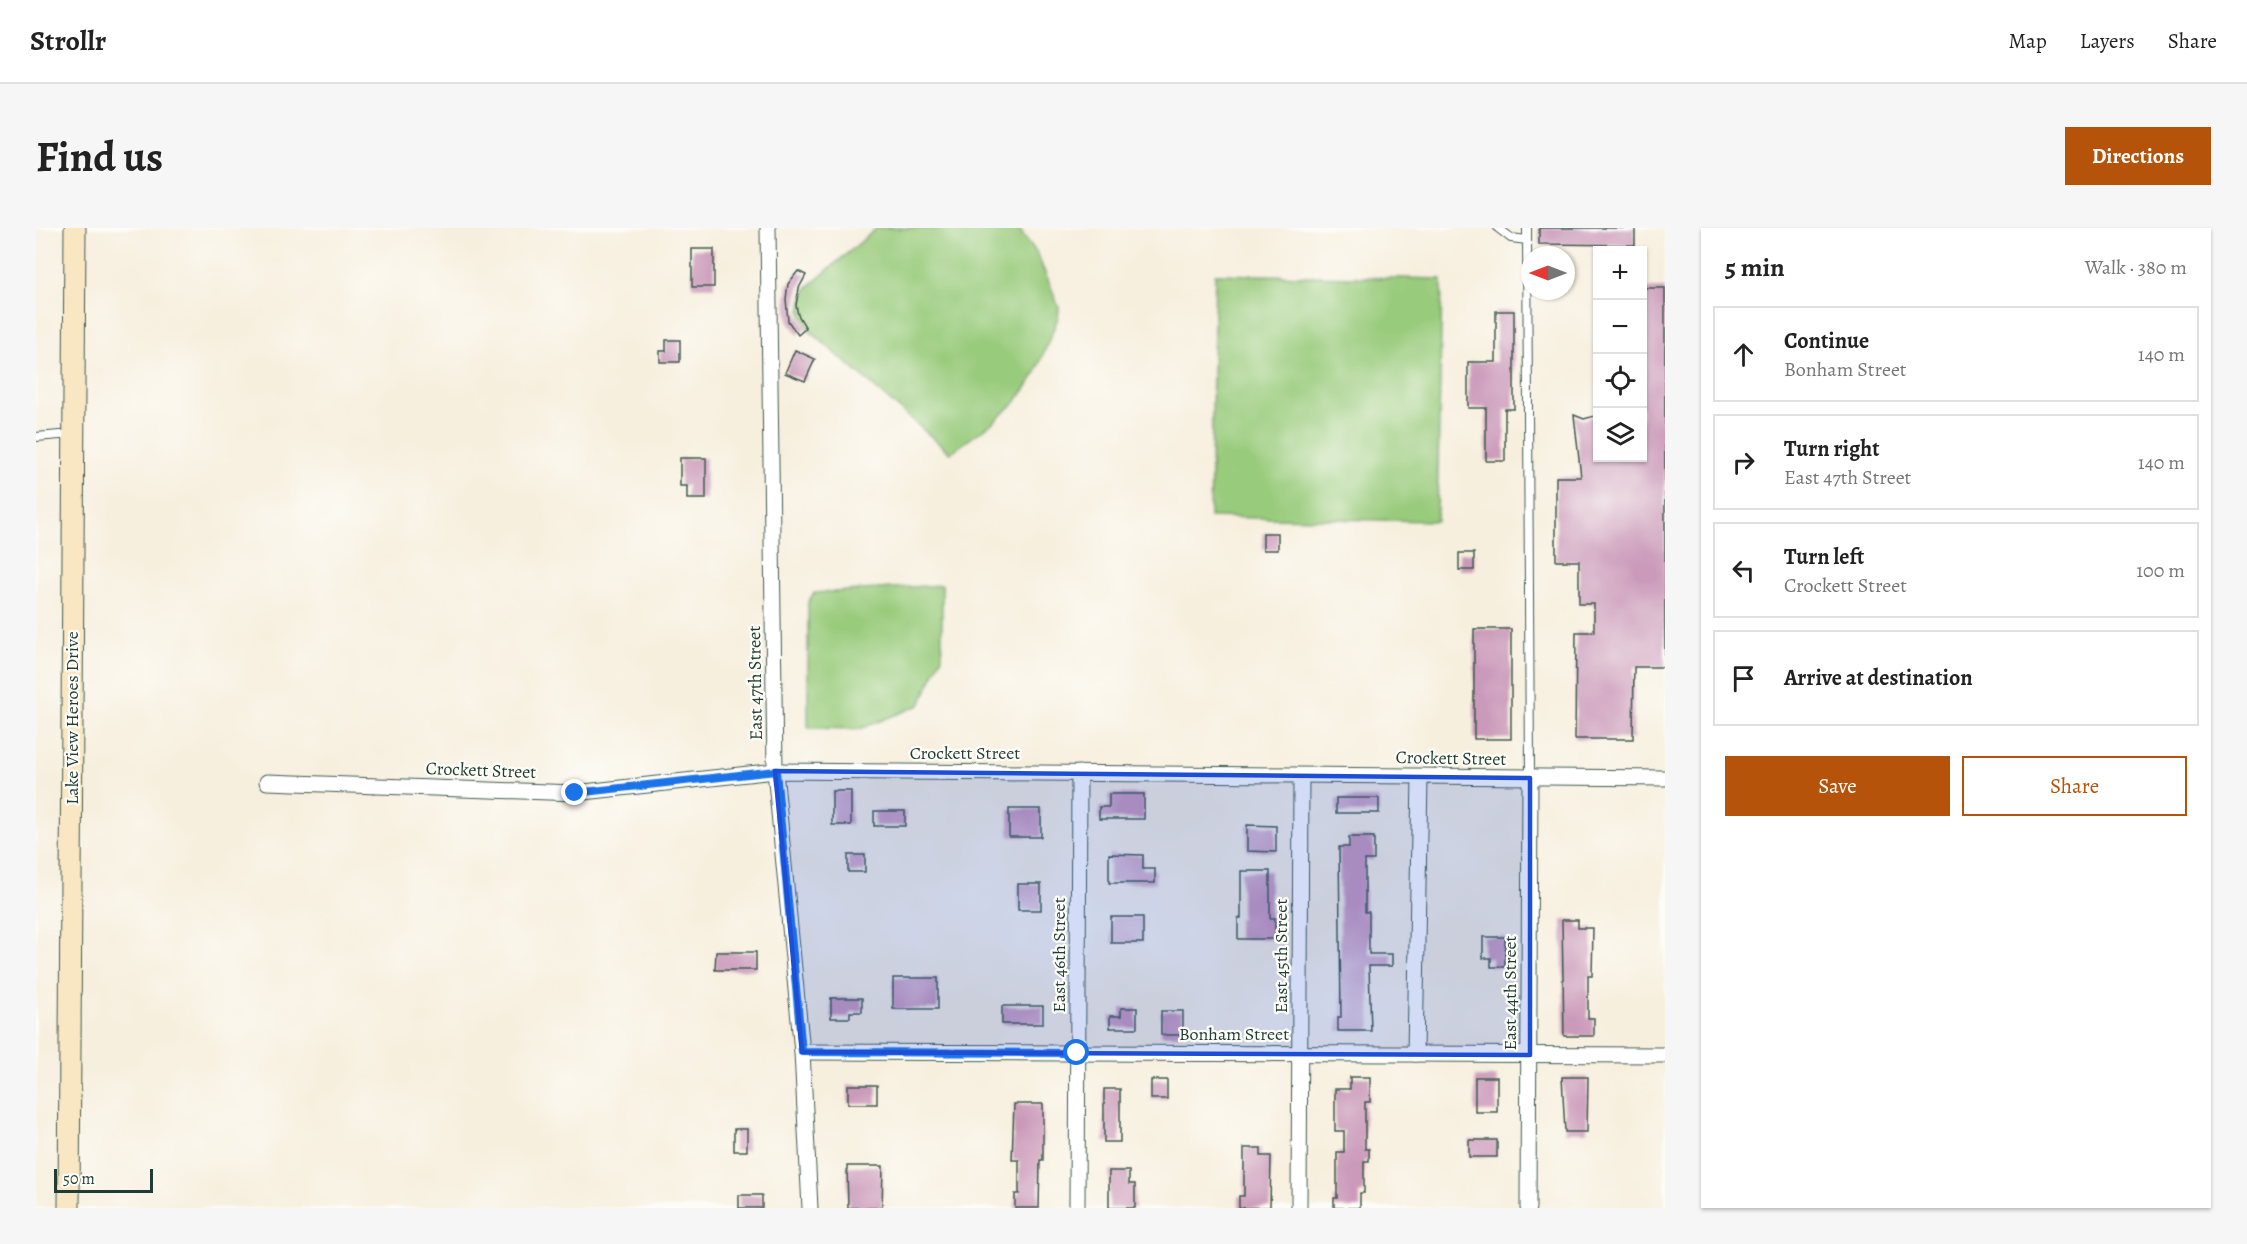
<!DOCTYPE html>
<meta charset="utf-8">
<style>
body{margin:0;font-family:Alegreya,serif;background:#f6f6f6;color:#222}
.controls{position:absolute;right:18px;top:18px;display:grid;overflow:hidden;border-radius:0px;box-shadow:0 2px 4px #0004}
.controls button{width:54px;height:54px;display:grid;place-items:center;padding:0;border:0;border-bottom:2px solid #e0e0e0;background:#fff;color:#222;font:30px sans-serif}
.compass{position:absolute;left:1485px;top:18px;width:54px;height:54px;border-radius:50%;background:#fff;box-shadow:0 2px 4px #0004;rotate:270deg}
.scale{position:absolute;left:18px;bottom:15px;width:99px;box-sizing:border-box;padding-left:6px;border:3px solid #1f3d34;border-top:0;font-size:16px;line-height:21px;white-space:nowrap;color:#1f3d34;-webkit-text-stroke:4px #fdfcf7;paint-order:stroke}
.stop{position:absolute;width:18px;height:18px;margin:-14px;border:4px solid #1a73e8;border-radius:50%;background:#fff}
.stop.end{background:#1a73e8;border-color:#fff;box-shadow:0 2px 6px #0008}
.list{margin:0;padding:0;list-style:none}
h2{display:flex;justify-content:space-between;align-items:center;height:78px;margin:0;padding:0 24px;font-size:26px}
h2 small{font-size:20px;font-weight:400;color:#767676}
.list li{display:grid;grid-template-columns:39px 1fr auto;gap:18px;align-items:center;box-sizing:border-box;height:96px;margin:0 12px 12px;padding:0 12px;border:2px solid #e0e0e0;border-radius:0px}
.list b{display:block;font-size:22px;white-space:nowrap}
.list p{margin:0;font-size:20px;white-space:nowrap;color:#767676}
.list em{font-size:20px;font-style:normal;color:#767676}
.actions{display:flex;gap:12px;padding:18px 24px}
.actions a{flex:1;padding:14px 0;border:2px solid #b45309;border-radius:0px;text-align:center;font-size:21px;color:#b45309}
.actions .main{background:#b45309;color:#fff}
.icon{flex:none;width:33px;height:33px;fill:none;stroke:currentColor;stroke-width:2;stroke-linecap:round;stroke-linejoin:round}
.map{position:relative;flex:none;width:1629px;height:980px;overflow:hidden;border-radius:0px}
header{display:flex;align-items:center;gap:36px;box-sizing:border-box;height:84px;padding:0 30px;background:#fff;border-bottom:2px solid #e0e0e0}
header strong{font-size:28px}
nav{display:flex;gap:33px;margin-inline-start:auto;font-size:21px}
.intro{display:flex;align-items:center;justify-content:space-between;box-sizing:border-box;height:144px;padding:0 36px}
h1{margin:0;font-size:42px}
.button{padding:15px 27px;border-radius:0px;background:#b45309;color:#fff;font-size:21px;font-weight:700}
main{display:flex;gap:36px;padding:0 36px}
aside{flex:1;background:#fff;border-radius:0px;box-shadow:0 2px 4px #0004}
.map>svg:first-child{display:block}
.green{fill:#99cb7b;stroke:#5c8458;stroke-width:1.5}
.building{fill:#cb9aba}
.lines{fill:none;stroke-linecap:round;stroke-linejoin:round}
.lane-casing{stroke:#3f584e;stroke-width:10}
.street-casing{stroke:#3f584e;stroke-width:17}
.secondary-casing{stroke:#3f584e;stroke-width:23}
.lane{stroke:#fff;stroke-width:8}
.street{stroke:#fff;stroke-width:15}
.secondary{stroke:#f9e7c3;stroke-width:21}
.route{stroke:#1a73e8;stroke-width:8}
.marked{fill:#1d4ed8;fill-opacity:0.2;stroke:#1d4ed8;stroke-width:4.5;stroke-linejoin:round}
.labels{text-anchor:middle;dominant-baseline:central;stroke-width:4.5;stroke-linejoin:round;paint-order:stroke}
.street-label{font-size:18px;fill:#1f3d34;stroke:#fdfcf7}
</style>
<header>
<strong>Strollr</strong>
<nav><a>Map</a><a>Layers</a><a>Share</a></nav>
</header>
<div class="intro"><h1>Find us</h1><a class="button">Directions</a></div>
<main>
<div class="map">
<svg width="1629" height="980" viewBox="0 0 1629 980">
<rect width="100%" height="100%" fill="#fdfcf7"/>
<filter id="ink" filterUnits="userSpaceOnUse"><feTurbulence type="fractalNoise" baseFrequency=".0167" numOctaves="2"/><feDisplacementMap in="SourceGraphic" scale="12" xChannelSelector="R" yChannelSelector="G"/><feConvolveMatrix kernelMatrix="1 2 1 2 8 2 1 2 1" color-interpolation-filters="sRGB"/></filter>
<filter id="wash" filterUnits="userSpaceOnUse"><feTurbulence type="fractalNoise" baseFrequency=".008" numOctaves="4" result="noise"/><feDisplacementMap in="SourceGraphic" scale="24" xChannelSelector="R" yChannelSelector="G"/><feGaussianBlur stdDeviation="1.35" result="paint"/><feColorMatrix in="noise" values="0 0 0 0 0 0 0 0 0 0 0 0 0 0 0 0 0 1.4 0 .05"/><feComposite in="paint" operator="in"/></filter>
<g filter="url(#wash)">
<rect width="100%" height="100%" fill="#f7efde"/>
<g class="green">
<path d="M 841,0 L 982,0 L 1000,24 L 1017,64 L 1023,80 L 1022,90 L 999,147 L 980,174 L 955,196 L 914,225 L 774,103 C 763,87 761,74 773,58 Z"/>
<path d="M 1179,46 L 1406,51 L 1401,293 L 1174,289 Z"/>
<path d="M 906,357 L 906,429 L 884,477 L 824,501 L 772,500 L 772,374 L 778,365 Z"/>
</g>
<g id="blocks">
<g class="building">
<path d="M 1503,0 L 1599,0 L 1599,17 L 1503,16 Z"/>
<rect x="656" y="21" width="22" height="38"/>
<path d="M 762,43 L 770,47 L 763,60 L 760,77 L 762,87 L 770,100 L 762,107 L 752,93 L 750,71 L 752,56 Z"/>
<path d="M 1606,60 L 1629,60 L 1629,439 L 1598,439 L 1597,511 L 1539,511 L 1540,404 L 1558,404 L 1558,376 L 1543,376 L 1543,333 L 1520,333 L 1520,249 L 1545,249 L 1538,187 L 1548,191 L 1562,187 L 1562,230 L 1606,230 Z"/>
<path d="M 1460,83 L 1478,83 L 1478,181 L 1469,181 L 1469,233 L 1450,233 L 1450,180 L 1432,180 L 1432,134 L 1460,134 Z"/>
<path d="M 630,112 L 644,112 L 644,134 L 624,134 L 624,123 L 630,123 Z"/>
<path d="M 759,122 L 779,131 L 769,153 L 749,145 Z"/>
<path d="M 644,230 L 670,230 L 670,271 L 651,271 L 651,258 L 644,258 Z"/>
<rect x="1227" y="305" width="15" height="17"/>
<rect x="1423" y="325" width="15" height="17"/>
<rect x="1438" y="401" width="37" height="110"/>
<rect x="796" y="563" width="19" height="34"/>
<path d="M 1073,566 L 1108,566 L 1108,591 L 1063,591 L 1063,579 L 1073,579 Z"/>
<rect x="1300" y="570" width="43" height="15"/>
<rect x="973" y="581" width="32" height="28"/>
<rect x="838" y="583" width="31" height="15"/>
<path d="M 1211,597 L 1240,598 L 1240,624 L 1211,623 Z"/>
<path d="M 1313,609 L 1338,609 L 1338,632 L 1329,632 L 1329,684 L 1333,684 L 1333,726 L 1356,726 L 1356,738 L 1333,738 L 1335,803 L 1302,803 L 1302,789 L 1305,789 L 1303,619 L 1313,619 Z"/>
<path d="M 1073,626 L 1107,627 L 1107,641 L 1119,641 L 1119,655 L 1073,655 Z"/>
<rect x="812" y="627" width="17" height="17"/>
<path d="M 1205,643 L 1234,643 L 1234,690 L 1239,690 L 1239,711 L 1202,711 L 1202,690 L 1205,690 Z"/>
<rect x="982" y="656" width="23" height="26"/>
<rect x="1075" y="689" width="32" height="26"/>
<path d="M 1526,692 L 1542,692 L 1542,700 L 1557,700 L 1556,748 L 1552,748 L 1552,790 L 1558,790 L 1558,808 L 1528,808 Z"/>
<path d="M 1447,709 L 1469,709 L 1469,739 L 1455,739 L 1455,730 L 1447,730 Z"/>
<path d="M 680,724 L 720,724 L 720,742 L 679,742 Z"/>
<rect x="857" y="750" width="45" height="31"/>
<path d="M 795,770 L 826,770 L 826,784 L 814,784 L 814,790 L 795,790 Z"/>
<rect x="966" y="778" width="41" height="18"/>
<path d="M 1085,780 L 1101,780 L 1101,800 L 1074,800 L 1074,788 L 1085,788 Z"/>
<rect x="1125" y="783" width="22" height="24"/>
<path d="M 1314,849 L 1334,849 L 1334,874 L 1329,874 L 1329,921 L 1333,921 L 1333,933 L 1328,933 L 1328,965 L 1324,965 L 1324,980 L 1298,980 L 1298,970 L 1301,970 L 1301,924 L 1308,924 L 1308,903 L 1299,903 L 1299,861 L 1314,861 Z"/>
<rect x="1439" y="849" width="22" height="35"/>
<path d="M 1526,849 L 1552,849 L 1551,904 L 1529,904 Z"/>
<rect x="1115" y="852" width="16" height="19"/>
<rect x="812" y="857" width="29" height="19"/>
<rect x="1068" y="861" width="16" height="53"/>
<path d="M 978,876 L 1007,876 L 1007,932 L 1004,932 L 1003,980 L 979,980 L 979,966 L 983,966 L 983,932 L 976,932 Z"/>
<rect x="698" y="901" width="13" height="22"/>
<rect x="1433" y="912" width="28" height="17"/>
<path d="M 1208,920 L 1225,920 L 1225,928 L 1235,928 L 1234,979 L 1203,980 L 1203,968 L 1208,968 Z"/>
<path d="M 811,938 L 847,938 L 846,980 L 812,980 Z"/>
<path d="M 1073,943 L 1093,943 L 1093,956 L 1099,956 L 1099,980 L 1073,980 Z"/>
<rect x="703" y="967" width="23" height="13"/>
</g>
</g>
</g>
<g filter="url(#ink)">
<use href="#blocks" fill-opacity="0" stroke="#3f584e" stroke-width="1.5"/>
<g class="lines">
<g class="lane-casing">
<g id="lane">
<path d="M 1462,0 L 1475,10 L 1491,12"/>
<path d="M 1491,0 L 1494,550"/>
<path d="M 0,209 L 36,206"/>
</g>
</g>
<g class="street-casing">
<g id="street">
<path d="M 732,0 L 739,543 L 766,824 L 774,980"/>
<path d="M 231,554 L 539,565 L 739,543 L 1629,550"/>
<path d="M 766,824 L 1629,827"/>
<path d="M 1379,826 L 1384,549"/>
<path d="M 1041,980 L 1043,545"/>
<path d="M 1263,980 L 1265,548"/>
<path d="M 1492,980 L 1494,550"/>
</g>
</g>
<g class="secondary-casing">
<path id="secondary" d="M 33,980 L 39,0"/>
</g>
<use href="#lane" class="lane"/>
<use href="#street" class="street"/>
<use href="#secondary" class="secondary"/>
</g>
</g>
<g class="lines" filter="url(#ink)">
<path class="route" d="M 539,565 L 740,543 L 766,824 L 1041,825"/>
</g>
<path class="marked" d="M 739,543 L 1494,550 L 1494,827 L 766,824 Z"/>
<g class="labels">
<g class="street-label">
<text transform="translate(719 455) rotate(-91)">East 47th Street</text>
<text transform="translate(36 490) rotate(-90)">Lake View Heroes Drive</text>
<text x="929" y="525">Crockett Street</text>
<text transform="translate(1415 530) rotate(1)">Crockett Street</text>
<text transform="translate(445 542) rotate(2)">Crockett Street</text>
<text transform="translate(1023 727) rotate(-90)">East 46th Street</text>
<text transform="translate(1245 728) rotate(-90)">East 45th Street</text>
<text transform="translate(1474 765) rotate(-90)">East 44th Street</text>
<text x="1198" y="806">Bonham Street</text>
</g>
</g>
</svg>
<div class="controls">
<button>+</button>
<button>−</button>
<button><svg class="icon" aria-label="locate" viewBox="0 0 24 24"><circle cx="12" cy="12" r="6"/><path d="M12 2v4M12 18v4M2 12h4M18 12h4"/></svg></button>
<button><svg class="icon" aria-label="layers" viewBox="0 0 24 24"><path d="M12 4l9 5-9 5-9-5zM3 14l9 5 9-5"/></svg></button>
</div>
<svg class="compass" viewBox="-18 -18 36 36"><path d="M0-13l5 13h-10z" fill="#e53935"/><path d="M0 13l5-13h-10z" fill="#767676"/></svg>
<div class="scale">50 m</div>
<div class="stop" style="left:1041px;top:825px"></div>
<div class="stop end" style="left:539px;top:565px"></div>
</div>
<aside>
<h2>5 min<small>Walk · 380 m</small></h2>
<ul class="list">
<li><svg class="icon" aria-label="ahead" viewBox="0 0 24 24"><path d="M12 20V5M6 11l6-6 6 6"/></svg><div><b>Continue</b><p>Bonham Street</p></div><em>140 m</em></li>
<li><svg class="icon" aria-label="right" viewBox="0 0 24 24"><path d="M7 20v-9h11M14 6l5 5-5 5"/></svg><div><b>Turn right</b><p>East 47th Street</p></div><em>140 m</em></li>
<li><svg class="icon" aria-label="left" viewBox="0 0 24 24"><path d="M17 20v-9H6M10 6l-5 5 5 5"/></svg><div><b>Turn left</b><p>Crockett Street</p></div><em>100 m</em></li>
<li><svg class="icon" aria-label="arrive" viewBox="0 0 24 24"><path d="M6 21V4h12l-3 4 3 4H6"/></svg><div><b>Arrive at destination</b></div></li>
</ul>
<div class="actions"><a class="main">Save</a><a>Share</a></div>
</aside>
</main>
